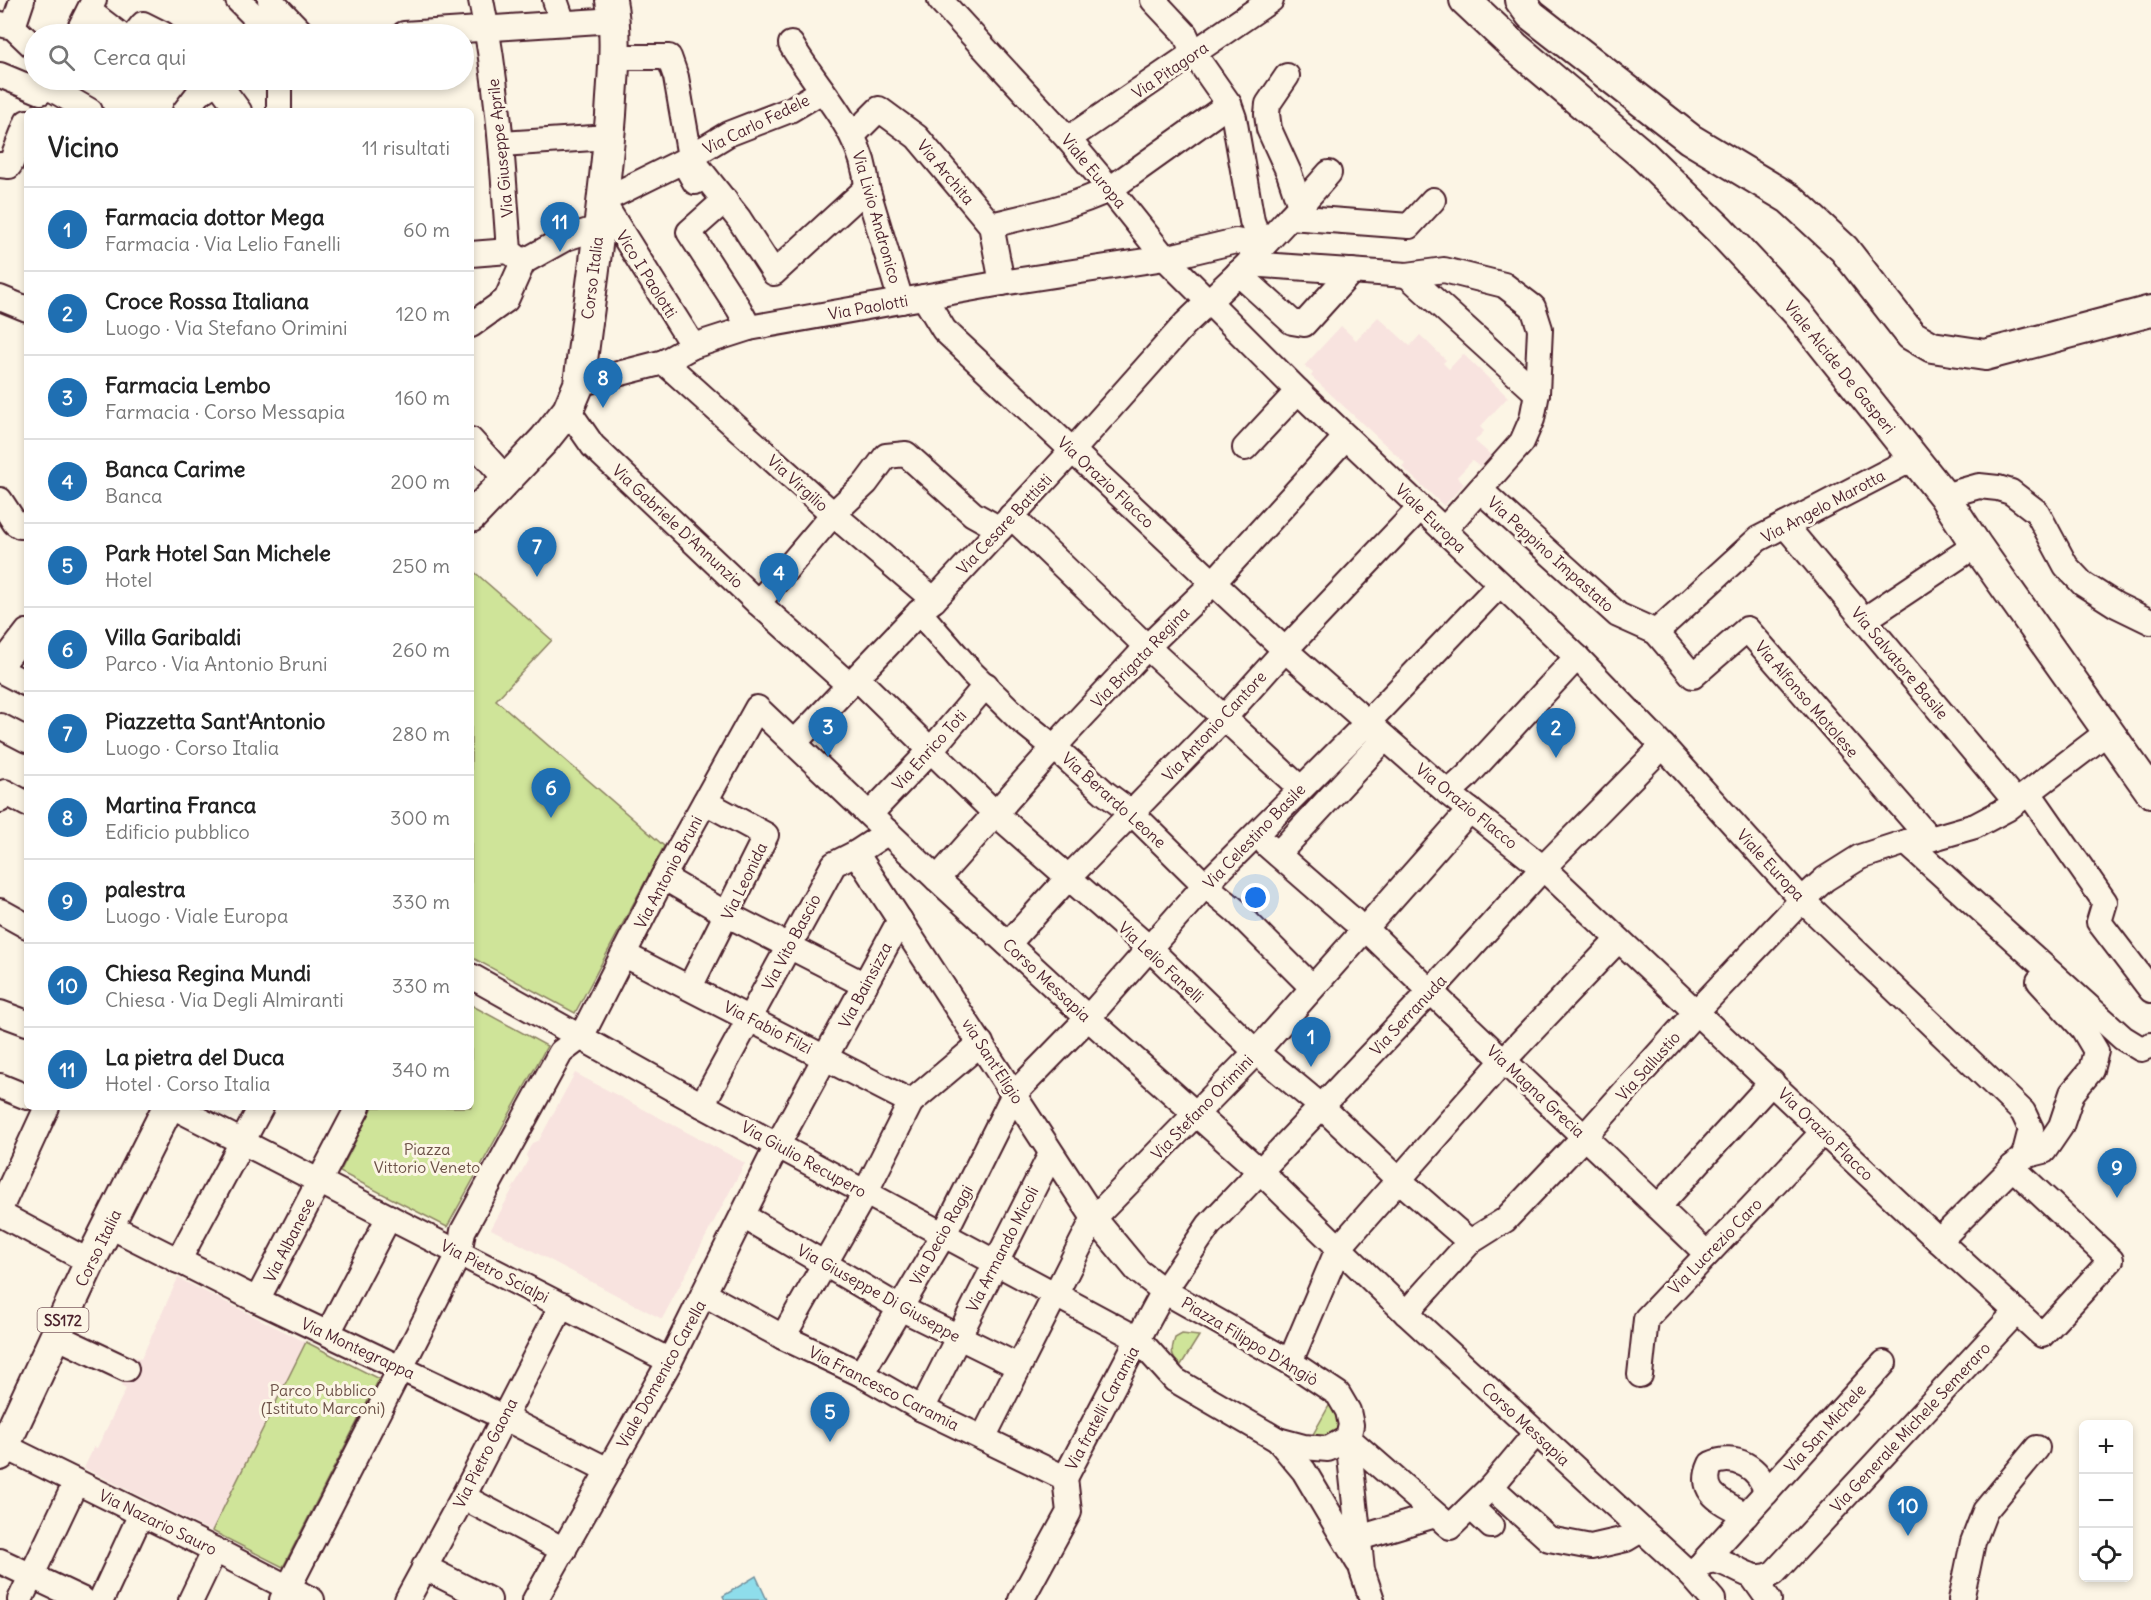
<!DOCTYPE html>
<html lang="it">
<meta charset="utf-8">
<style>
body{margin:0;font-family:Delius,sans-serif;background:#f6f6f6;color:#222}
.controls{position:absolute;right:18px;bottom:18px;display:grid;overflow:hidden;border-radius:9px;box-shadow:0 3px 9px #0003}
.controls button{width:54px;height:54px;display:grid;place-items:center;padding:0;border:0;border-bottom:2px solid #e0e0e0;background:#fff;color:#222;font:30px sans-serif}
.you{position:absolute;left:1256px;top:898px;width:21px;height:21px;margin:-15px;border:4px solid #fff;border-radius:50%;background:#1a73e8;box-shadow:0 0 0 9px #1a73e833}
.badge{display:grid;place-items:center;width:39px;height:39px;border-radius:50%;background:#1f6fb2;color:#fff;font-size:20px;font-weight:700}
.pin{position:absolute;translate:-50% -50px;filter:drop-shadow(0 2px 3px #0008)}
.pin::after{content:'';position:absolute;top:32px;width:21px;height:18px;background:inherit;clip-path:polygon(0 0,100% 0,50% 100%)}
.list{margin:0;padding:0;list-style:none}
h2{display:flex;justify-content:space-between;align-items:center;height:78px;margin:0;padding:0 24px;font-size:26px}
h2 small{font-size:20px;font-weight:400;color:#767676}
.list li{display:grid;grid-template-columns:39px 1fr auto;gap:18px;align-items:center;box-sizing:border-box;height:84px;padding:0 24px;border-top:2px solid #e0e0e0}
.list b{display:block;font-size:22px;white-space:nowrap}
.list p{margin:0;font-size:20px;white-space:nowrap;color:#767676}
.list em{font-size:20px;font-style:normal;color:#767676}
.icon{flex:none;width:33px;height:33px;fill:none;stroke:currentColor;stroke-width:2;stroke-linecap:round;stroke-linejoin:round}
.map{position:relative;flex:none;width:2151px;height:1600px;overflow:hidden}
.search{position:absolute;background:#fff;box-shadow:0 3px 9px #0003;left:24px;top:24px;width:450px;height:66px;display:flex;align-items:center;gap:15px;box-sizing:border-box;padding:0 21px;border-radius:33px;color:#767676;font-size:22px}
.panel{position:absolute;background:#fff;box-shadow:0 3px 9px #0003;left:24px;top:108px;width:450px;height:1002px;border-radius:9px}
.map>svg:first-child{display:block}
.built{fill:#f8e3df}
.green{fill:#cfe499;stroke:#8c8262;stroke-width:1.5}
.water{fill:#8eddeb;stroke:#73919e;stroke-width:1.5}
.lines{fill:none;stroke-linecap:round;stroke-linejoin:round}
.minor-casing{stroke:#4a1f2b;stroke-width:28}
.major-casing{stroke:#4a1f2b;stroke-width:34}
.minor{stroke:#fcf5e5;stroke-width:24}
.major{stroke:#fcf5e5;stroke-width:30}
.labels{text-anchor:middle;dominant-baseline:central;stroke-width:6;stroke-linejoin:round;paint-order:stroke}
.shield{fill:#fcf5e5;stroke:#7f5f63;stroke-width:1.5}
.shield-label{font-size:15px;font-weight:bold;fill:#4a1f2b}
.street-label{font-size:16px;fill:#4a1f2b;stroke:#fcf5e5}
.park-label{font-size:16px;fill:#6b5046;stroke:#fcf5e5}
</style>
<div class="map">
<svg width="2151" height="1600" viewBox="0 0 2151 1600">
<rect width="100%" height="100%" fill="#fcf5e5"/>
<filter id="ink" filterUnits="userSpaceOnUse"><feTurbulence type="fractalNoise" baseFrequency=".0167" numOctaves="2"/><feDisplacementMap in="SourceGraphic" scale="12" xChannelSelector="R" yChannelSelector="G"/><feConvolveMatrix kernelMatrix="1 2 1 2 8 2 1 2 1" color-interpolation-filters="sRGB"/></filter>
<g filter="url(#ink)">
<g class="built">
<path d="M 1378,317 L 1410,346 L 1420,335 L 1446,360 L 1443,363 L 1449,369 L 1463,354 L 1508,397 L 1480,427 L 1484,431 L 1475,441 L 1491,455 L 1480,467 L 1472,461 L 1457,477 L 1464,484 L 1444,506 L 1402,467 L 1405,463 L 1311,376 L 1313,373 L 1304,366 L 1341,326 L 1356,340 Z"/>
<path d="M 575,1073 L 745,1163 L 662,1319 L 491,1229 L 528,1160 L 526,1155 L 532,1143 L 539,1140 Z"/>
<path d="M 178,1278 L 379,1379 L 283,1567 L 84,1468 L 94,1447 L 97,1448 L 126,1389 L 121,1386 L 129,1371 L 136,1357 L 141,1359 Z"/>
</g>
<g class="green">
<path d="M 471,569 L 552,640 L 496,700 L 664,846 L 575,1013 L 471,957 Z"/>
<path d="M 471,1005 L 547,1046 L 447,1227 L 340,1172 L 373,1107 L 471,1107 Z"/>
<path d="M 1182,1334 L 1199,1336 L 1181,1365 C 1170,1358 1171,1350 1175,1338 Z"/>
<path d="M 306,1342 L 379,1379 L 283,1567 L 212,1531 Z"/>
<path d="M 1330,1404 C 1340,1414 1341,1427 1332,1438 L 1311,1438 Z"/>
</g>
<path class="water" d="M 756,1576 L 767,1600 L 725,1600 L 723,1596 Z"/>
<g class="lines">
<g class="minor-casing">
<g id="minor">
<path d="M 238,0 L 272,34"/>
<path d="M 270,0 L 303,34"/>
<path d="M 481,0 C 498,83 503,167 509,251 L 523,262"/>
<path d="M 555,0 L 563,23"/>
<path d="M 940,0 L 1068,139 L 1110,189 L 1165,258 L 1298,391 L 1577,657 L 1663,746 L 1802,900 L 2023,1112 L 2031,1129 L 2024,1156"/>
<path d="M 89,11 L 119,34"/>
<path d="M 0,24 L 13,27 L 34,47"/>
<path d="M 13,27 L 22,0"/>
<path d="M 77,34 L 94,0"/>
<path d="M 135,34 L 143,24 L 163,34"/>
<path d="M 404,34 L 615,20"/>
<path d="M 791,44 C 818,91 864,131 867,188 L 901,301"/>
<path d="M 615,57 L 669,57 L 676,77 L 690,157 L 739,219 L 774,273 L 867,188"/>
<path d="M 0,75 L 41,92"/>
<path d="M 1287,76 L 1268,104 L 1267,114 L 1269,129 L 1289,173 L 1300,206 L 1290,217"/>
<path d="M 216,80 L 239,111"/>
<path d="M 45,85 L 90,111"/>
<path d="M 185,111 L 198,94 L 217,81"/>
<path d="M 279,111 L 279,80"/>
<path d="M 853,135 L 879,109 L 917,137 L 991,225 L 1002,283"/>
<path d="M 1068,139 L 1271,0"/>
<path d="M 501,144 L 609,137"/>
<path d="M 690,157 L 728,134 L 790,110 L 822,91"/>
<path d="M 0,165 L 9,166 L 11,163 L 27,122"/>
<path d="M 725,200 L 689,232 L 739,309 L 749,328"/>
<path d="M 1300,206 L 1329,173"/>
<path d="M 991,225 C 1032,215 1073,207 1110,189 L 1229,104"/>
<path d="M 471,254 L 509,251"/>
<path d="M 523,262 L 566,238 L 598,228"/>
<path d="M 1248,264 L 1407,275 L 1444,270 L 1504,285 L 1533,307 L 1540,329 L 1537,393 L 1532,419 L 1522,442 L 1444,530"/>
<path d="M 1238,273 L 1292,322 L 1304,324 L 1352,271"/>
<path d="M 1407,275 L 1537,393"/>
<path d="M 924,297 L 944,330 L 1285,650 L 1448,793 L 1543,868 L 1939,1241 L 2042,1335 L 2111,1260 L 2012,1167"/>
<path d="M 0,298 L 27,309"/>
<path d="M 471,325 L 506,300 L 523,262"/>
<path d="M 693,346 L 602,201 L 683,161 L 695,182"/>
<path d="M 664,362 L 833,514 L 934,600"/>
<path d="M 579,384 L 664,362 L 693,346 L 749,328 L 1002,283 L 1165,258 L 1236,241 L 1262,247 L 1290,217 L 1409,226 L 1433,200"/>
<path d="M 568,410 L 593,446 L 758,603 L 849,685"/>
<path d="M 471,440 L 507,480"/>
<path d="M 1245,448 L 1298,391"/>
<path d="M 1480,490 L 1618,615 L 1656,632 L 1693,676 L 1747,629 L 1930,839"/>
<path d="M 1944,496 L 1979,486 L 1998,488 L 2011,492 L 2037,512 L 2066,566 L 2083,584 L 2116,605 L 2151,622"/>
<path d="M 0,500 L 15,523 L 20,526 L 27,524"/>
<path d="M 1011,516 L 1147,647 L 1300,788"/>
<path d="M 1785,525 L 2016,802"/>
<path d="M 758,603 L 833,514 L 866,483 L 886,456 L 906,454 L 973,514 L 1000,529"/>
<path d="M 919,612 L 972,673 L 1019,719 L 1055,748 L 1105,793 L 1132,813 L 1205,885 L 1236,911 L 1312,987"/>
<path d="M 1864,620 L 1976,545"/>
<path d="M 1656,632 L 1758,539 L 1914,458"/>
<path d="M 0,667 L 27,632"/>
<path d="M 0,670 L 27,684"/>
<path d="M 857,678 L 996,814 L 1149,948 L 1256,1052 L 1322,1107 L 1399,1180 L 1470,1242"/>
<path d="M 0,726 L 27,740"/>
<path d="M 795,742 L 919,612 L 934,600 L 1073,450 L 1185,324 L 1248,264 L 1262,247 L 1252,221 L 1234,118 L 1229,104 L 1194,54 L 1185,34 L 1153,0"/>
<path d="M 1448,793 L 1467,776 L 1577,657"/>
<path d="M 2029,793 L 2105,902 L 2099,922 L 2151,990"/>
<path d="M 0,800 L 5,792 L 27,804"/>
<path d="M 870,814 L 930,751 L 986,685"/>
<path d="M 888,832 L 856,853 L 1094,1218 L 1137,1270 L 1164,1291 L 1209,1225 L 1431,991 L 1543,868 L 1663,746"/>
<path d="M 1906,842 L 2123,1038 L 2141,1049 L 2151,1045"/>
<path d="M 1267,845 L 1353,920"/>
<path d="M 1278,854 L 1385,738"/>
<path d="M 663,877 L 728,915 L 865,985"/>
<path d="M 937,879 L 1066,734 L 1147,647 L 1213,583 L 1346,437"/>
<path d="M 0,911 L 27,926"/>
<path d="M 1365,928 C 1478,1038 1594,1145 1707,1254"/>
<path d="M 1008,944 L 1069,877 L 1224,718 L 1285,650 L 1420,508"/>
<path d="M 625,955 L 911,1102"/>
<path d="M 471,976 L 702,1105 L 1138,1339 L 1065,1478"/>
<path d="M 690,987 L 766,835 L 705,802"/>
<path d="M 0,1013 L 27,1023"/>
<path d="M 0,1086 L 27,1097"/>
<path d="M 702,1105 L 834,864 L 856,853"/>
<path d="M 174,1107 L 670,1361"/>
<path d="M 2024,1156 L 2044,1151 L 2061,1126 L 2072,1093 L 2091,1070 L 2096,1051 L 2083,1029 L 2039,981"/>
<path d="M 1658,1207 L 1772,1082"/>
<path d="M 0,1209 L 47,1107"/>
<path d="M 0,1214 L 90,1262"/>
<path d="M 743,1216 L 900,1308 L 1018,1366"/>
<path d="M 108,1225 L 257,1300 L 503,1417 L 608,1470"/>
<path d="M 1939,1241 L 2022,1158"/>
<path d="M 178,1261 L 261,1107"/>
<path d="M 704,1294 L 783,1337 L 861,1374 L 922,1409 L 1065,1478"/>
<path d="M 257,1300 L 358,1107"/>
<path d="M 1406,1313 L 1470,1242 L 1505,1220 L 1585,1136 L 1697,1011 L 1802,900 L 1825,879 L 1860,857 L 1906,842 L 1930,839 L 1975,826 L 2007,809 L 2109,731"/>
<path d="M 328,1333 L 389,1217"/>
<path d="M 56,1336 L 126,1369"/>
<path d="M 783,1337 L 865,1193 L 911,1102 L 981,1043"/>
<path d="M 1290,1362 L 1338,1249 L 1503,1061 L 1618,940"/>
<path d="M 861,1374 L 944,1234 L 1014,1094 L 1088,1018 L 1205,885 L 1367,723 L 1500,584"/>
<path d="M 1640,1375 L 1646,1319 L 1823,1132"/>
<path d="M 922,1409 L 1051,1154"/>
<path d="M 983,1438 L 1094,1218 L 1256,1052 L 1470,810"/>
<path d="M 1348,1438 L 1328,1449 L 1304,1447 L 1278,1440 L 1175,1380 L 1138,1339 L 1164,1291 L 1290,1362 L 1338,1394 L 1348,1411 L 1351,1425 L 1348,1438 L 1362,1570 L 1372,1600"/>
<path d="M 1348,1438 L 1450,1527 L 1491,1487 L 1536,1433"/>
<path d="M 1278,1440 L 1304,1471 L 1358,1562"/>
<path d="M 0,1444 L 215,1550 L 312,1600"/>
<path d="M 1491,1487 L 1549,1539 L 1591,1547 L 1626,1539 L 1641,1530"/>
<path d="M 463,1497 L 564,1550"/>
<path d="M 1471,1507 L 1491,1526"/>
<path d="M 1746,1515 C 1723,1502 1697,1494 1711,1464 C 1734,1453 1761,1467 1766,1493"/>
<path d="M 1359,1538 L 1435,1515"/>
<path d="M 0,1561 L 83,1600"/>
<path d="M 1703,1562 L 1884,1363"/>
<path d="M 424,1567 L 489,1600"/>
<path d="M 1691,1575 C 1719,1536 1743,1592 1774,1573 L 2016,1312"/>
<path d="M 1752,1576 L 1769,1600"/>
<path d="M 20,1600 L 76,1482"/>
<path d="M 101,1600 L 141,1514"/>
<path d="M 191,1600 L 215,1550"/>
<path d="M 282,1600 L 459,1254 L 463,1231 L 561,1052 L 581,1037 L 663,877 L 757,708 L 937,879 L 1088,1018 L 1261,1172 L 1406,1313 L 1691,1575 L 1713,1600"/>
<path d="M 407,1600 L 463,1497 L 562,1305"/>
<path d="M 535,1600 L 670,1361 L 778,1144 L 900,920"/>
<path d="M 1021,1600 L 1069,1512 L 1065,1478"/>
<path d="M 1961,1600 L 1973,1542 L 1985,1511 L 2037,1448"/>
</g>
</g>
<g class="major-casing">
<g id="major">
<path d="M 1465,0 L 1515,47 L 1643,155 L 1719,229 L 1798,313 L 1944,496 L 1976,545 L 2151,792"/>
<path d="M 1520,0 L 1531,15 L 1690,139 L 1790,199 L 1844,249 L 1911,335 L 1932,347 L 1985,355 L 2151,311"/>
<path d="M 471,517 L 544,440 L 568,410 L 579,384 C 590,295 604,205 611,115 C 613,76 618,38 611,0"/>
<path d="M 0,1455 L 90,1262 L 168,1107"/>
</g>
</g>
<use href="#minor" class="minor"/>
<use href="#major" class="major"/>
</g>
</g>
<g class="labels">
<rect class="shield" x="37.5" y="1308" width="51" height="24" rx="4.5"/>
<g class="shield-label">
<text x="63" y="1320">SS172</text>
</g>
<g class="street-label">
<text transform="translate(1170 70) rotate(-34)">Via Pitagora</text>
<text transform="translate(756 124) rotate(-26)">Via Carlo Fedele</text>
<text transform="translate(500 148) rotate(-96)">Via Giuseppe Aprile</text>
<text transform="translate(1094 171) rotate(50)">Viale Europa</text>
<text transform="translate(946 172) rotate(50)">Via Archita</text>
<text transform="translate(877 217) rotate(74)">Via Livio Andronico</text>
<text transform="translate(647 274) rotate(58)">Vico I Paolotti</text>
<text transform="translate(592 278) rotate(-83)">Corso Italia</text>
<text transform="translate(868 307) rotate(-10)">Via Paolotti</text>
<text transform="translate(1840 367) rotate(51)">Viale Alcide De Gasperi</text>
<text transform="translate(1106 482) rotate(43)">Via Orazio Flacco</text>
<text transform="translate(798 483) rotate(42)">Via Virgilio</text>
<text transform="translate(1823 506) rotate(-28)">Via Angelo Marotta</text>
<text transform="translate(1431 518) rotate(44)">Viale Europa</text>
<text transform="translate(1004 524) rotate(-47)">Via Cesare Battisti</text>
<text transform="translate(678 526) rotate(43)">Via Gabriele D'Annunzio</text>
<text transform="translate(1551 554) rotate(42)">Via Peppino Impastato</text>
<text transform="translate(1140 657) rotate(-46)">Via Brigata Regina</text>
<text transform="translate(1900 663) rotate(50)">Via Salvatore Basile</text>
<text transform="translate(1807 699) rotate(49)">Via Alfonso Motolese</text>
<text transform="translate(1214 726) rotate(-47)">Via Antonio Cantore</text>
<text transform="translate(929 750) rotate(-48)">Via Enrico Toti</text>
<text transform="translate(1114 800) rotate(42)">Via Berardo Leone</text>
<text transform="translate(1467 806) rotate(39)">Via Orazio Flacco</text>
<text transform="translate(1254 836) rotate(-46)">Via Celestino Basile</text>
<text transform="translate(1771 865) rotate(47)">Viale Europa</text>
<text transform="translate(668 872) rotate(-62)">Via Antonio Bruni</text>
<text transform="translate(744 881) rotate(-64)">Via Leonida</text>
<text transform="translate(791 942) rotate(-62)">Via Vito Bascio</text>
<text transform="translate(1161 962) rotate(43)">Via Lelio Fanelli</text>
<text transform="translate(1047 980) rotate(43)">Corso Messapia</text>
<text transform="translate(865 985) rotate(-62)">Via Bainsizza</text>
<text transform="translate(1408 1015) rotate(-47)">Via Serranuda</text>
<text transform="translate(768 1027) rotate(27)">Via Fabio Filzi</text>
<text transform="translate(993 1061) rotate(57)">via Sant'Eligio</text>
<text transform="translate(1648 1066) rotate(-48)">Via Sallustio</text>
<text transform="translate(1536 1091) rotate(43)">Via Magna Grecia</text>
<text transform="translate(1202 1107) rotate(-46)">Via Stefano Orimini</text>
<text transform="translate(1826 1134) rotate(44)">Via Orazio Flacco</text>
<text transform="translate(804 1159) rotate(29)">Via Giulio Recupero</text>
<text transform="translate(941 1235) rotate(-61)">Via Decio Raggi</text>
<text transform="translate(289 1240) rotate(-63)">Via Albanese</text>
<text transform="translate(1715 1246) rotate(-46)">Via Lucrezio Caro</text>
<text transform="translate(98 1248) rotate(-64)">Corso Italia</text>
<text transform="translate(1002 1249) rotate(-63)">Via Armando Micoli</text>
<text transform="translate(495 1271) rotate(27)">Via Pietro Scialpi</text>
<text transform="translate(879 1293) rotate(29)">Via Giuseppe Di Giuseppe</text>
<text transform="translate(1250 1341) rotate(31)">Piazza Filippo D'Angiò</text>
<text transform="translate(358 1348) rotate(25)">Via Montegrappa</text>
<text transform="translate(661 1374) rotate(-61)">Viale Domenico Carella</text>
<text transform="translate(884 1388) rotate(27)">Via Francesco Caramia</text>
<text transform="translate(1102 1408) rotate(-62)">Via fratelli Caramia</text>
<text transform="translate(1526 1424) rotate(43)">Corso Messapia</text>
<text transform="translate(1910 1427) rotate(-47)">Via Generale Michele Semeraro</text>
<text transform="translate(1825 1428) rotate(-48)">Via San Michele</text>
<text transform="translate(485 1453) rotate(-63)">Via Pietro Gaona</text>
<text transform="translate(158 1522) rotate(26)">Via Nazario Sauro</text>
</g>
<g class="park-label">
<text x="427" y="1149">Piazza<tspan x="427" dy="18">Vittorio Veneto</tspan></text>
<text x="323" y="1390">Parco Pubblico<tspan x="323" dy="18">(Istituto Marconi)</tspan></text>
</g>
</g>
</svg>
<div class="controls">
<button>+</button>
<button>−</button>
<button><svg class="icon" aria-label="locate" viewBox="0 0 24 24"><circle cx="12" cy="12" r="6"/><path d="M12 2v4M12 18v4M2 12h4M18 12h4"/></svg></button>
</div>
<div class="you"></div>
<div class="pin badge" style="left:1311px;top:1067px">1</div>
<div class="pin badge" style="left:1556px;top:758px">2</div>
<div class="pin badge" style="left:828px;top:757px">3</div>
<div class="pin badge" style="left:779px;top:603px">4</div>
<div class="pin badge" style="left:830px;top:1442px">5</div>
<div class="pin badge" style="left:551px;top:818px">6</div>
<div class="pin badge" style="left:537px;top:577px">7</div>
<div class="pin badge" style="left:603px;top:408px">8</div>
<div class="pin badge" style="left:2117px;top:1198px">9</div>
<div class="pin badge" style="left:1908px;top:1536px">10</div>
<div class="pin badge" style="left:560px;top:252px">11</div>
<div class="search"><svg class="icon" aria-label="search" viewBox="0 0 24 24"><circle cx="10" cy="10" r="6"/><path d="M15 15l6 6"/></svg>Cerca qui</div>
<section class="panel">
<h2>Vicino<small>11 risultati</small></h2>
<ul class="list">
<li><span class="badge">1</span><div><b>Farmacia dottor Mega</b><p>Farmacia · Via Lelio Fanelli</p></div><em>60 m</em></li>
<li><span class="badge">2</span><div><b>Croce Rossa Italiana</b><p>Luogo · Via Stefano Orimini</p></div><em>120 m</em></li>
<li><span class="badge">3</span><div><b>Farmacia Lembo</b><p>Farmacia · Corso Messapia</p></div><em>160 m</em></li>
<li><span class="badge">4</span><div><b>Banca Carime</b><p>Banca</p></div><em>200 m</em></li>
<li><span class="badge">5</span><div><b>Park Hotel San Michele</b><p>Hotel</p></div><em>250 m</em></li>
<li><span class="badge">6</span><div><b>Villa Garibaldi</b><p>Parco · Via Antonio Bruni</p></div><em>260 m</em></li>
<li><span class="badge">7</span><div><b>Piazzetta Sant'Antonio</b><p>Luogo · Corso Italia</p></div><em>280 m</em></li>
<li><span class="badge">8</span><div><b>Martina Franca</b><p>Edificio pubblico</p></div><em>300 m</em></li>
<li><span class="badge">9</span><div><b>palestra</b><p>Luogo · Viale Europa</p></div><em>330 m</em></li>
<li><span class="badge">10</span><div><b>Chiesa Regina Mundi</b><p>Chiesa · Via Degli Almiranti</p></div><em>330 m</em></li>
<li><span class="badge">11</span><div><b>La pietra del Duca</b><p>Hotel · Corso Italia</p></div><em>340 m</em></li>
</ul>
</section>
</div>
